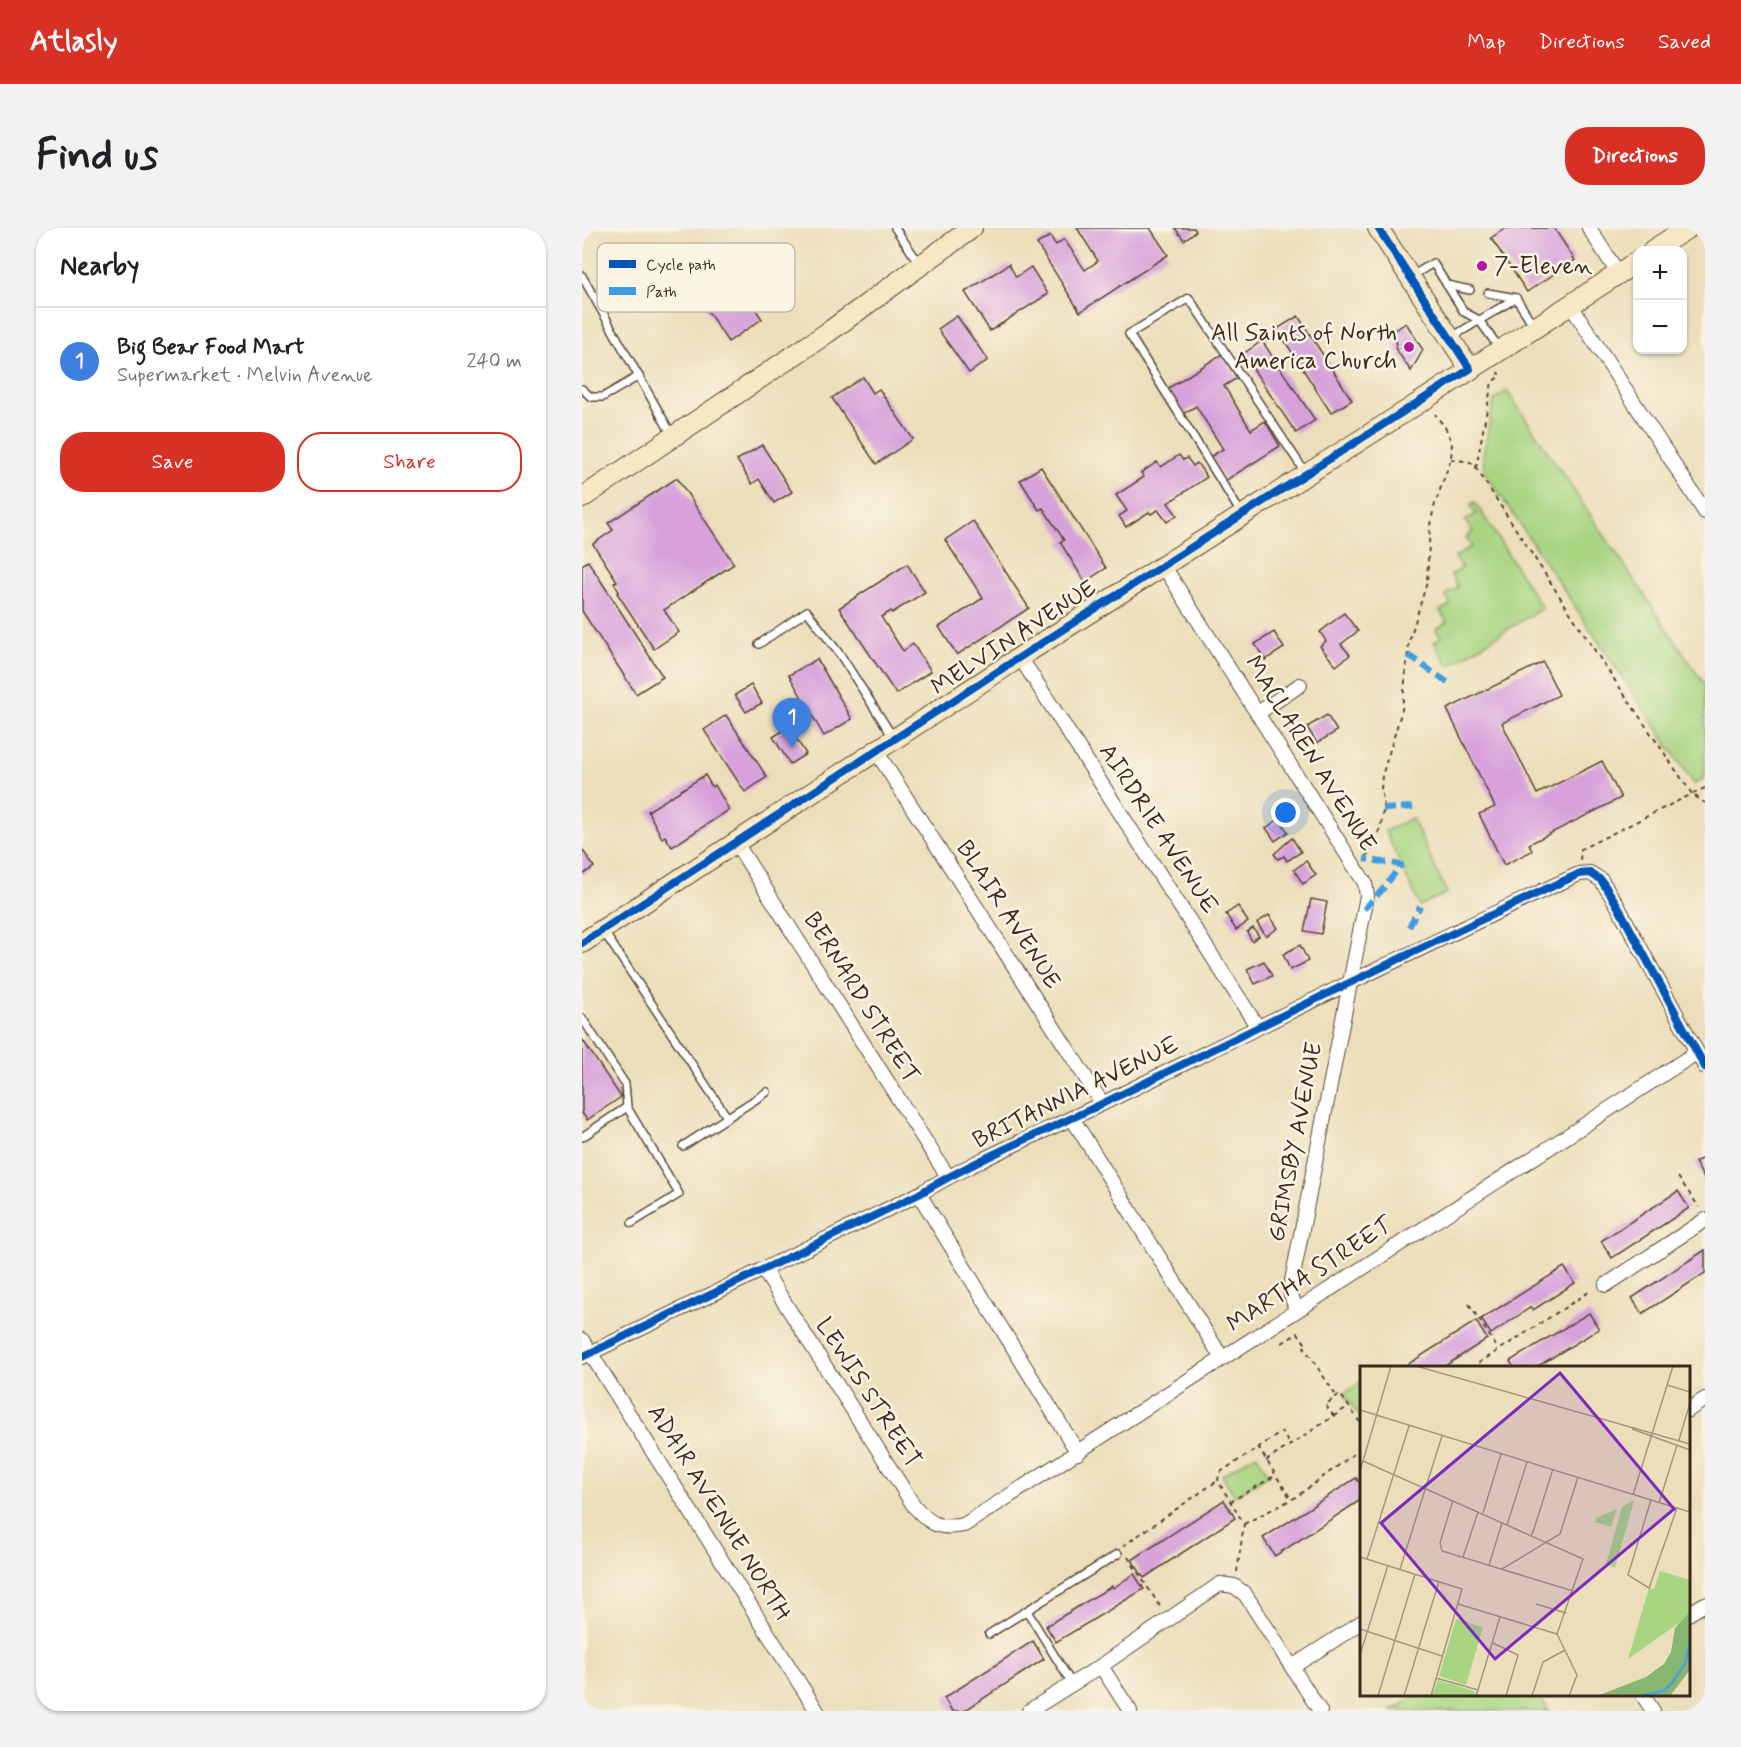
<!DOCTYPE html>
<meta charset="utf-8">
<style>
body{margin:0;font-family:Mynerve,sans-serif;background:#f2f2f2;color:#202124}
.controls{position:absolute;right:18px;top:18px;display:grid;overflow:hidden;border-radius:12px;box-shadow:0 2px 4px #0004}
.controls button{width:54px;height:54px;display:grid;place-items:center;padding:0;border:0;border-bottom:2px solid #e0e0e0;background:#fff;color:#202124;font:30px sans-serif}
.you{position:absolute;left:704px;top:585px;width:21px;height:21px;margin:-15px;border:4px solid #fff;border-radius:50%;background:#1a73e8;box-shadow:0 0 0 9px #1a73e833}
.badge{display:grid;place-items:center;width:39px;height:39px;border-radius:50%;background:#d93025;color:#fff;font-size:20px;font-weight:700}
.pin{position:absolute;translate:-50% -50px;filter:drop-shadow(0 2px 3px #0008)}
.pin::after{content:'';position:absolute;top:32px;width:21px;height:18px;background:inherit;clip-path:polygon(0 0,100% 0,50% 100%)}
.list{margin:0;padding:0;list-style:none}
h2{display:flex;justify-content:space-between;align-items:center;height:78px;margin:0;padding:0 24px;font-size:26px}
h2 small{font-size:20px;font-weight:400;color:#757577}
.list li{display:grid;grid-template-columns:39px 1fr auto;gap:18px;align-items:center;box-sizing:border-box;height:108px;padding:0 24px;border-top:2px solid #e0e0e0}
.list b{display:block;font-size:22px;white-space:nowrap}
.list p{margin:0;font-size:20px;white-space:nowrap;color:#757577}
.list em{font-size:20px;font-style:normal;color:#757577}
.actions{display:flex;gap:12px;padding:18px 24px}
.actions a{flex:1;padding:14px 0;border:2px solid #d93025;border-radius:24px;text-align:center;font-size:21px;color:#d93025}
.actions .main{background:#d93025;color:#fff}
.map{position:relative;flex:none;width:1123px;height:1483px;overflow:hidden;border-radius:24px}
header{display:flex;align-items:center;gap:36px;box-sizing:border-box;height:84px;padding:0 30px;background:#d93025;color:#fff}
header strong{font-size:28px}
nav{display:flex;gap:33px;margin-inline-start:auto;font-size:21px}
.intro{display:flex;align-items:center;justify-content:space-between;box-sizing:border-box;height:144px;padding:0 36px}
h1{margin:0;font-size:42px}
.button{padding:15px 27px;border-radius:24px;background:#d93025;color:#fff;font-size:21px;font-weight:700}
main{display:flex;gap:36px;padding:0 36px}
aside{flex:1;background:#fff;border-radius:24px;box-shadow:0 2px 4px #0004}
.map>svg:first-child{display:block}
.green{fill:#a8d582;stroke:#728050;stroke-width:1.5}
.building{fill:#d7a2db}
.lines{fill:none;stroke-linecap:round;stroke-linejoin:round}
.lane-casing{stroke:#564535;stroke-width:10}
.street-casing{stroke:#564535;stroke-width:16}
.secondary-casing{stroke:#564535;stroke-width:22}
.path{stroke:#564535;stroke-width:2;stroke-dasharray:4.5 4.5;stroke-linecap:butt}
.lane{stroke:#fff;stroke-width:7}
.street{stroke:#fff;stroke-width:14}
.secondary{stroke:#f7e8c3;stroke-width:20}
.quiet{stroke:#3f9ce0;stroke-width:6;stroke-dasharray:12 6;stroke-linecap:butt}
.cycleway-casing{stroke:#fcf5e5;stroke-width:11}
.cycleway{stroke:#0057b8;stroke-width:8}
.poi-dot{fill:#b5179e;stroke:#fcf5e5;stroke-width:2}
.labels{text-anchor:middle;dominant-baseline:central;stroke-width:5;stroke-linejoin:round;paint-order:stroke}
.poi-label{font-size:24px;fill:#3b2a1e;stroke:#fcf5e5;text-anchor:start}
.street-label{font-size:24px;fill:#3b2a1e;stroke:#fcf5e5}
.inset-river{fill:none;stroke:#4ca6ca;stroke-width:3}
.inset-road{fill:none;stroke:#a5967c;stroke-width:1.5}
.view{fill:#7b2cbf;fill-opacity:0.15;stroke:#7b2cbf;stroke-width:3}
.inset-edge{fill:none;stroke:#3b2a1e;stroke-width:3}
.key{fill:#fcf5e5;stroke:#c2b8a9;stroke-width:1.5}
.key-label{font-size:16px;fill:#3b2a1e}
</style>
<header>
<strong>Atlasly</strong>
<nav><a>Map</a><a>Directions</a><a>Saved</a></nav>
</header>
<div class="intro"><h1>Find us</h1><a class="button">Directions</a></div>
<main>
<aside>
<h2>Nearby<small></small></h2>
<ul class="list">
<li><span class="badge" style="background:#3f7fe0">1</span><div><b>Big Bear Food Mart</b><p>Supermarket · Melvin Avenue</p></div><em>240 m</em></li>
</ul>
<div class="actions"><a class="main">Save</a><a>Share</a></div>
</aside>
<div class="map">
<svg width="1123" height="1483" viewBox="0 0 1123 1483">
<rect width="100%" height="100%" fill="#fcf5e5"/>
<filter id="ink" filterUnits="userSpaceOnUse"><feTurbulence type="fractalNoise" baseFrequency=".0167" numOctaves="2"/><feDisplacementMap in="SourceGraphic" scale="12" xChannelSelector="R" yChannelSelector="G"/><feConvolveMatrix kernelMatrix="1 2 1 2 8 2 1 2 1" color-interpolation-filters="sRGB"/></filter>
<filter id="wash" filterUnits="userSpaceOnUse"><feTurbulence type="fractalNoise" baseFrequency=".008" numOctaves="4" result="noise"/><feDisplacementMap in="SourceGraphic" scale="24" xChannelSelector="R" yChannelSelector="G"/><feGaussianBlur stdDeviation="1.35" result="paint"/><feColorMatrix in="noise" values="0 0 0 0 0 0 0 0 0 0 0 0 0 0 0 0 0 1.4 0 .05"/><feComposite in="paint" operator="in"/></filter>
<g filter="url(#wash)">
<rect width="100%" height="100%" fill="#ecdeba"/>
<g class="green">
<path d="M 925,163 L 1123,457 L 1123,550 L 1112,556 L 902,243 L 901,227 L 912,172 Z"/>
<path d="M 893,274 L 960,380 L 867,438 L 852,414 L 859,409 L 854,401 L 865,394 L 858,383 L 869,376 L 863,367 L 876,359 L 869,347 L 880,340 L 873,329 L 890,318 L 884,309 L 891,304 L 883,293 L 894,286 L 888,277 Z"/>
<path d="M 830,590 L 865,665 L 838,678 L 803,603 Z"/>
<path d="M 779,1154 L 779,1190 L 763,1168 L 764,1164 Z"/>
<path d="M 674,1226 L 687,1246 L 653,1268 L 640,1247 Z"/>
<path d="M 835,1467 L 957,1467 L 967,1483 L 810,1483 Z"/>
</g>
<g id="blocks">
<g class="building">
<path d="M 495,0 L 568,0 L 586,27 L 498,84 L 455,16 L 468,8 L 474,17 L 482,11 L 503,42 L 516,33 Z"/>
<path d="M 593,0 L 612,0 L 614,3 L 602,12 Z"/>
<path d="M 924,0 L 972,0 L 993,32 L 945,64 L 909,10 Z"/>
<path d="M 427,36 L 434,49 L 449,39 L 466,66 L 408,103 L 383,64 Z"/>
<path d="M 145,38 L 180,91 L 146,114 L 111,61 Z"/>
<path d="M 375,88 L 406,132 L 387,145 L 356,101 Z"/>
<path d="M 716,88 L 770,172 L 749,185 L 695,101 Z"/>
<path d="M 824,95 L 841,122 L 829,143 L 813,120 L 815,115 L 809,105 Z"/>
<path d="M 680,113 L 733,192 L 714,205 L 661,126 Z"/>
<path d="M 640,126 L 655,150 L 642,158 L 669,202 L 683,193 L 698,218 L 643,253 L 628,229 L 641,221 L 614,178 L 601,186 L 585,161 Z"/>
<path d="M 281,149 L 291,165 L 297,161 L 331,211 L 294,236 L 250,170 Z"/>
<path d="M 180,217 L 210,264 L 192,275 L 177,251 L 170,256 L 155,232 Z"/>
<path d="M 597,227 L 601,232 L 605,230 L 611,238 L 615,235 L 625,249 L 586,275 L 595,287 L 585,294 L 576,282 L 569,286 L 567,284 L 544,299 L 537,288 L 545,283 L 534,267 L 562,249 L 559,245 L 575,234 L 579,239 Z"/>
<path d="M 459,239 L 524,340 L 503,354 L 478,314 L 482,312 L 461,280 L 457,282 L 438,252 Z"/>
<path d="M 95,250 L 152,336 L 82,382 L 97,404 L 72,421 L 35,365 L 37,364 L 32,355 L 35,353 L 11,316 L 31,302 L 26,295 Z"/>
<path d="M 391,293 L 447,380 L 375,427 L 357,399 L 401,370 L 363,312 Z"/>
<path d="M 6,333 L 81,449 L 54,466 L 0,383 L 0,337 Z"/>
<path d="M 325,336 L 343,364 L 310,385 L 309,383 L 299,389 L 321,423 L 331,416 L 349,443 L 314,466 L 257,380 Z"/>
<path d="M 762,385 L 776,403 L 759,416 L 768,427 L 754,438 L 738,418 L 744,413 L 738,404 Z"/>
<path d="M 692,404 L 702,420 L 683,432 L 673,416 Z"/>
<path d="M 235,431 L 270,491 L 242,508 L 207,447 Z"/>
<path d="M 961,434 L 977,467 L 920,495 L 955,566 L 1020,533 L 1039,570 L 947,616 L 950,623 L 922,637 L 897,586 L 913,579 L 865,481 Z"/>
<path d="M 169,457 L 180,475 L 164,484 L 153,467 Z"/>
<path d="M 144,487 L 185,549 L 163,564 L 122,502 Z"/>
<path d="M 745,487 L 755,503 L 735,515 L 725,499 Z"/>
<path d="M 207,499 L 224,526 L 208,536 L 191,509 Z"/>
<path d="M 123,547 L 130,559 L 133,557 L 147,582 L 90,619 L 83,608 L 80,610 L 66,583 Z"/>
<path d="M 697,591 L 706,604 L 693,613 L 684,600 Z"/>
<path d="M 710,610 L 719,624 L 705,633 L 702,628 L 696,631 L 692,626 Z"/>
<path d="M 0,621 L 12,639 L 0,647 Z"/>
<path d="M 724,633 L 734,647 L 721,656 L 712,642 Z"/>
<path d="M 729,671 L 745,674 L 739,706 L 722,703 Z"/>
<path d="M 656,678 L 666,694 L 654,702 L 644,686 Z"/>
<path d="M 687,687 L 696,700 L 684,708 L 675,695 Z"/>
<path d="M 671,700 L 677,708 L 670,713 L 665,704 Z"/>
<path d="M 718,717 L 726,733 L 708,742 L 701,726 Z"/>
<path d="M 682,733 L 690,748 L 673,756 L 665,741 Z"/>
<path d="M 0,811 L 39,869 L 5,892 L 0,885 Z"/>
<path d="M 1123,929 L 1123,952 L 1113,934 Z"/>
<path d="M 1096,963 L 1107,980 L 1030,1030 L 1019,1013 Z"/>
<path d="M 1123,1022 L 1123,1045 L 1060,1086 L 1050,1070 Z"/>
<path d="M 982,1039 L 993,1055 L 951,1082 L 949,1079 L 909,1106 L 899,1091 Z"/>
<path d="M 1007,1085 L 1017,1101 L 953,1140 L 932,1140 L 928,1133 Z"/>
<path d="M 894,1093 L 905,1111 L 860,1140 L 820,1140 Z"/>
<path d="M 774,1250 L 780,1258 L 780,1271 L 693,1328 L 681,1310 Z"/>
<path d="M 642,1272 L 653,1290 L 562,1350 L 550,1332 Z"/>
<path d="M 552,1346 L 562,1361 L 474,1414 L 464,1398 L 530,1358 L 531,1360 Z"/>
<path d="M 451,1413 L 462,1431 L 382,1483 L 370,1483 L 362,1470 Z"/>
</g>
</g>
</g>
<g filter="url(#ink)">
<use href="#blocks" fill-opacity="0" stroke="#564535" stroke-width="1.5"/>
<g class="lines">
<g class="lane-casing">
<g id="lane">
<path d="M 313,0 L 337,35"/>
<path d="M 0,48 L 90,207"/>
<path d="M 830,48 L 851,35 L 882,84 L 897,92 L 918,121"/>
<path d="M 865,57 L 888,62"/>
<path d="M 906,65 L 934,70"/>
<path d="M 870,109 L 934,70 L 952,98"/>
<path d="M 0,161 L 9,169 L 21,169 L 57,148"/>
<path d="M 659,285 L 547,106 L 607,70 L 723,244"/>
<path d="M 177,416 L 225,383 L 259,428 L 311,509"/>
<path d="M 22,704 L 145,889"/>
<path d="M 0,790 L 43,856 L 45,879 L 97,966 L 50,995"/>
<path d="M 0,909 L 45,879"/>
<path d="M 101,918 L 185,864"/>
<path d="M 445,1383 L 490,1456"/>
<path d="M 407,1406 L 536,1326"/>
</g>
</g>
<g class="street-casing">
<g id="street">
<path d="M 1007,0 L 1036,45"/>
<path d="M 988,76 L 1123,284"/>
<path d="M 581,337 L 783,655 L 785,668 L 708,1063 L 714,1082"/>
<path d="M 438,429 L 675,798"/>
<path d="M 676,485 L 718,457"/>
<path d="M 294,523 L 520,875"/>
<path d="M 154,615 L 366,949"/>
<path d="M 490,890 L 640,1130"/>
<path d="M 337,966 L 496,1225"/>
<path d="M 181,1041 L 332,1278 C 348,1296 357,1302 382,1297 L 1114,825"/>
<path d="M 1024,1057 L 1123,992"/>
<path d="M 0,1112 L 235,1483"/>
<path d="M 0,1129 L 337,966 C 400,928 470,901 536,868 C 689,793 842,717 997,646 L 1008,645 L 1019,652 L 1034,675 L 1123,839"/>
<path d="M 1106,1182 L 1123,1171"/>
<path d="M 1106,1386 L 1123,1376"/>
<path d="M 519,1438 L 548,1483"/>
<path d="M 710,1439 L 780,1394"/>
<path d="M 1060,1466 L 1071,1483"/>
<path d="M 447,1483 L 519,1438 L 638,1356 L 652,1358 L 663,1366 L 738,1483"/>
</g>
</g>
<g class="secondary-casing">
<g id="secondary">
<path d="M 796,0 L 888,141"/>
<path d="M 1071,22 L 1106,0"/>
<path d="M 0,270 L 245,105 L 390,0"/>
<path d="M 0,715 L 438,429 L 843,171 L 1056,33"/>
</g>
</g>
<g class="path">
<path d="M 869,231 L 888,234 L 894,240 L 1021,435 L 1110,566 L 999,621 L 998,633"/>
<path d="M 894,240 L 910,154 L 918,148 L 916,144"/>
<path d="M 1123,560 L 1110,566 L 1123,575"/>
<path d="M 784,629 L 791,620 L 799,597 L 802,577 L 799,561 L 800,548 L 820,482 L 827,414 L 845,354 L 848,297 L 853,276 L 869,231 L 870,215 L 864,201 L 853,186"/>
<path d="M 1096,949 L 1117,979"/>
<path d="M 887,1076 L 916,1121"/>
<path d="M 700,1115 L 716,1105 L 725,1118 L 722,1119 L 755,1169"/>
<path d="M 889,1140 L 1010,1062"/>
<path d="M 752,1188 L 743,1177 L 758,1166 L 780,1197"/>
<path d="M 676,1219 L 709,1271"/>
<path d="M 684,1233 L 767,1178"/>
<path d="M 648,1274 L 694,1247"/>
<path d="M 662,1296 L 714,1269 L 780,1220"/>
<path d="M 541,1318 L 635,1253"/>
<path d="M 546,1329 L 579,1380"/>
<path d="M 655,1344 L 662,1296 L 636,1253 L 637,1245 L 700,1204 L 708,1217"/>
</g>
<use href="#lane" class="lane"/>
<use href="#street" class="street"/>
<use href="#secondary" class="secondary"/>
<g class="quiet">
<path d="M 826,427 L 868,456"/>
<path d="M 801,581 L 832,579"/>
<path d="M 782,681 L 801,661 L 819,637 L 782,631"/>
<path d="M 827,699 L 838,678"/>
</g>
<g class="cycleway-casing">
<g id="cycleway">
<path d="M 0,715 L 438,429 L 888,141 L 796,0"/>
<path d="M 0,1129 L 337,966 C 400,928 470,901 536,868 C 689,793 842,717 997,646 L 1008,645 L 1019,652 L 1034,675 L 1123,839"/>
</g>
</g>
<use href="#cycleway" class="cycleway"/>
</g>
</g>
<g class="poi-dot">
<circle cx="900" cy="38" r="6"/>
<circle cx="827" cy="119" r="6"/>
</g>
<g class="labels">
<g class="poi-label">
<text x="912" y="38">7-Eleven</text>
<text x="815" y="105" text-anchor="end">All Saints of North<tspan x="815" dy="28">America Church</tspan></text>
</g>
<g class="street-label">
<text transform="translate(432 410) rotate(-33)">MELVIN AVENUE</text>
<text transform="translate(728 526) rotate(58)">MACLAREN AVENUE</text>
<text transform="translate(576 601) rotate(57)">AIRDRIE AVENUE</text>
<text transform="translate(426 687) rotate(57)">BLAIR AVENUE</text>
<text transform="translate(279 770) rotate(58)">BERNARD STREET</text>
<text transform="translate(494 865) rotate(-26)">BRITANNIA AVENUE</text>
<text transform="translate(714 914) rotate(-79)">GRIMSBY AVENUE</text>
<text transform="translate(728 1047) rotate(-33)">MARTHA STREET</text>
<text transform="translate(286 1165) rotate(57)">LEWIS STREET</text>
<text transform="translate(137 1285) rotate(58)">ADAIR AVENUE NORTH</text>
</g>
</g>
<g transform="translate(778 1138)">
<rect width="330" height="330" fill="#ecdeba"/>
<path d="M 272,135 L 274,135 L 255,202 L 246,198 L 262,141 ZM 257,143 L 251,161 L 235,156 L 236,152 ZM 300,205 L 330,214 L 330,249 L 268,293 L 289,222 L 294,223 ZM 96,253 L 123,261 L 106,319 L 79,310 ZM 78,314 L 114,325 L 115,330 L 72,330 Z" fill="#a8d582"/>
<path d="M 330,246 L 330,304 L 310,330 L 237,330 L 286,311 L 304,298 L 311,286 L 315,262 Z" fill="#86b670"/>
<path class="inset-river" d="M 282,330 L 305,324 L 312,317 L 325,298 L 330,276"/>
<path class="inset-road" d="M 56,0 L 330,78M 307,19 L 330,26M 0,44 L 330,146M 272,63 L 330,84M 319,74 L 330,37M 3,95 L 223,193 L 197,268M 0,105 L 31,0M 273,129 L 313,0M 93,134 L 80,177 L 82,185 L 213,225M 291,134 L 268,209 L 289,222 L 317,142M 299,137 L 317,79M 123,147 L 141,88M 147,159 L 167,96M 172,169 L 193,103M 0,191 L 102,223 L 71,330M 103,191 L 118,146M 7,193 L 49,60M 129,199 L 142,157M 40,203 L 82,70M 142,203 L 200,168 L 218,111M 98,238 L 197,268M 176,238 L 206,247M 0,263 L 82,290M 197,268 L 217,309 L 209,330M 133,277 L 158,289 L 146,330M 0,289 L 28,199M 76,312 L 118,324M 18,330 L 55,208M 44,330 L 79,215M 116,330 L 140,251M 172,330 L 183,296 L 205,284"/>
<path class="view" d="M 200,7 L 314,143 L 135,293 L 21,157 Z"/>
<rect width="330" height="330" class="inset-edge"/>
</g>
<rect x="15" y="15" width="198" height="69" rx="9" class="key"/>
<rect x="27" y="32" width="27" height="8" fill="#0057b8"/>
<rect x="27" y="59" width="27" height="8" fill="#3f9ce0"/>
<g class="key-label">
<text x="64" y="42">Cycle path</text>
<text x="64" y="69">Path</text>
</g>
</svg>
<div class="controls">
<button>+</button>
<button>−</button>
</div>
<div class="you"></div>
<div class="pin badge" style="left:210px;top:520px;background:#3f7fe0">1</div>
</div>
</main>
